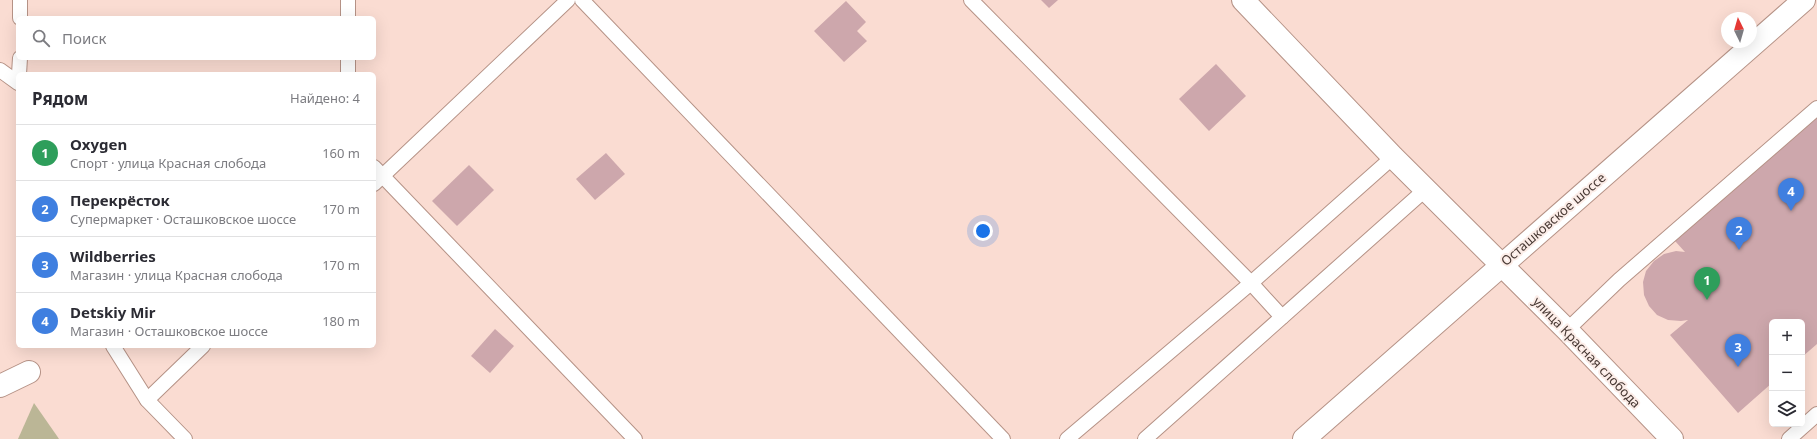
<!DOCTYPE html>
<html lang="ru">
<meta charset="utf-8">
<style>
body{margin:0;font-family:"Noto Sans",sans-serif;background:#f2f2f3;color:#2b2b33}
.controls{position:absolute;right:12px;bottom:12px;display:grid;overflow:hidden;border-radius:6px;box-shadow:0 4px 16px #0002}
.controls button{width:36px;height:36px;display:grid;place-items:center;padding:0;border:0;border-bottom:1px solid #e1e1e2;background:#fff;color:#2b2b33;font:20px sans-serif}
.compass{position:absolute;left:1721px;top:12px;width:36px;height:36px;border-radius:50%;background:#fff;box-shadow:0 4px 16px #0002;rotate:355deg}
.you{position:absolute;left:983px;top:231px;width:14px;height:14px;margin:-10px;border:3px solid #fff;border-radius:50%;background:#1a73e8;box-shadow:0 0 0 6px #1a73e833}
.badge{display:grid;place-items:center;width:26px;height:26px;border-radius:50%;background:#1b78c4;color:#fff;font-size:13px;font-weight:700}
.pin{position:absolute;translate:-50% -33px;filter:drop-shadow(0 1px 2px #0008)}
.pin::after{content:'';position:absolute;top:21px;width:14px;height:12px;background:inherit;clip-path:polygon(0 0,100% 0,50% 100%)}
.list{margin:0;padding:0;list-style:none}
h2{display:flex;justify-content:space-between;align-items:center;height:52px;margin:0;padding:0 16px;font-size:17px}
h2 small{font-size:13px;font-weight:400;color:#7c7c81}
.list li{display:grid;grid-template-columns:26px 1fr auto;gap:12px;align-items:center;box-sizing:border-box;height:56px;padding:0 16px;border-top:1px solid #e1e1e2}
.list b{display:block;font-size:15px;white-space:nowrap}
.list p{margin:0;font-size:13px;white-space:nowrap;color:#7c7c81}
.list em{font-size:13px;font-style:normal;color:#7c7c81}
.icon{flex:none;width:22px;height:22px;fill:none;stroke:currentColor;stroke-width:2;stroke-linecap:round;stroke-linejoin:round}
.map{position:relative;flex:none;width:1817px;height:439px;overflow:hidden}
.search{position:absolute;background:#fff;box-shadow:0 4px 16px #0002;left:16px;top:16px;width:360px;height:44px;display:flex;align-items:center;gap:10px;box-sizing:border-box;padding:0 14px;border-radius:6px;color:#7c7c81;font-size:15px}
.panel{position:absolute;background:#fff;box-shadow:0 4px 16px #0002;left:16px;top:72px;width:360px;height:276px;border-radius:6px}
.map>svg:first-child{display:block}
.green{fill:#bbb696}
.building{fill:#cda7ac}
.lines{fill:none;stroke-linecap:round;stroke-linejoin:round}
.lane-casing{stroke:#b59286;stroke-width:16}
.street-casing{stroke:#b59286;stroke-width:24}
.secondary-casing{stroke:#b59286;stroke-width:24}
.lane{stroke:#fff;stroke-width:14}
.street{stroke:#fff;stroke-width:22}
.secondary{stroke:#fff;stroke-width:22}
.labels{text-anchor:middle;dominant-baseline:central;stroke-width:4;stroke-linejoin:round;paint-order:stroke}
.street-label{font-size:13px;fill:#473833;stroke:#fcede8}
</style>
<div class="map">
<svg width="1817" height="439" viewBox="0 0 1817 439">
<rect width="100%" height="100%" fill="#fadcd2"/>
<path class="green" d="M 34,403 L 57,436 L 59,439 L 18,439 Z"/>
<g class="building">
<path d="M 1041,0 L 1058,0 L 1049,8 Z"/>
<path d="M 846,1 L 866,22 L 857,31 L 867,41 L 844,62 L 814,31 Z"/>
<path d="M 1216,64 L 1246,96 L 1209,131 L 1179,99 Z"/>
<path d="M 1817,116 L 1817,344 L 1802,357 L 1802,322 L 1772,322 L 1772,383 L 1738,413 L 1670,335 L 1688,320 L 1681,321 L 1668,320 L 1657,315 L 1649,306 L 1644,295 L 1643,282 L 1646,271 L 1654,261 L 1664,254 L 1676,251 L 1685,252 L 1675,241 Z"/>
<path d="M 606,153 L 625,174 L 595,200 L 576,179 Z"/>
<path d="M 469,165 L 494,190 L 457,226 L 432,201 Z"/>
<path d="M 495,329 L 514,346 L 490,373 L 471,356 Z"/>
</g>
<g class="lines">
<g class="lane-casing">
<g id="lane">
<path d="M 348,0 L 348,18"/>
<path d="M 582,0 L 1003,439"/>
<path d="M 971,0 L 1251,283 L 1282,317"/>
<path d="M 20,18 L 20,0"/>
<path d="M 348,58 L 348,74"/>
<path d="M 0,70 L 18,83"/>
<path d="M 19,74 L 20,58"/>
<path d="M 374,167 L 635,439"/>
<path d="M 374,184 L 568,0"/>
<path d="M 1567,330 L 1619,280 L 1817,108"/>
<path d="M 113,346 L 147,400 L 185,439"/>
<path d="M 147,400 L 203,346"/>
<path d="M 1067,439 L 1251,283 L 1393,157"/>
<path d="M 1145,439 L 1426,189"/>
<path d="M 1789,439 L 1817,414"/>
</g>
</g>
<g class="street-casing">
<g id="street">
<path d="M 1243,0 L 1393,157 L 1567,330 L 1672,439"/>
<path d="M 0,386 L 29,372"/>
</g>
</g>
<g class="secondary-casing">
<path id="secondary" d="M 1304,439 L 1804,0"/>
</g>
<use href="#lane" class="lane"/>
<use href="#street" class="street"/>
<use href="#secondary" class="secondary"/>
</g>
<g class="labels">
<g class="street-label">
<text transform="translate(1553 219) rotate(-41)">Осташковское шоссе</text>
<text transform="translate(1587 352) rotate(46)">улица Красная слобода</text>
</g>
</g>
</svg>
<div class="controls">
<button>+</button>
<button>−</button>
<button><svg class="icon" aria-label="layers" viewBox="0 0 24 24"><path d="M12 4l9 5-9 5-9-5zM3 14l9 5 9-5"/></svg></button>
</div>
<svg class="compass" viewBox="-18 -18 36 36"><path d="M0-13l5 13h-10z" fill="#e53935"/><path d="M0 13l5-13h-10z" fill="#7c7c81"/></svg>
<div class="you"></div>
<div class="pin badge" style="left:1707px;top:300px;background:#2e9e5b">1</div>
<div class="pin badge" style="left:1739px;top:250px;background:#3f7fe0">2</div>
<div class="pin badge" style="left:1738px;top:367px;background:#3f7fe0">3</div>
<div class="pin badge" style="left:1791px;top:211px;background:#3f7fe0">4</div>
<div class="search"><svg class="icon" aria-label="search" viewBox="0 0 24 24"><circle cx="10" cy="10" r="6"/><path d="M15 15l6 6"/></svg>Поиск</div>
<section class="panel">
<h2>Рядом<small>Найдено: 4</small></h2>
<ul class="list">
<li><span class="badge" style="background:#2e9e5b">1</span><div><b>Oxygen</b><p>Спорт · улица Красная слобода</p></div><em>160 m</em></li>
<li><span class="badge" style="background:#3f7fe0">2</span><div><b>Перекрёсток</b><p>Супермаркет · Осташковское шоссе</p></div><em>170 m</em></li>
<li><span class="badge" style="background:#3f7fe0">3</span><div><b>Wildberries</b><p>Магазин · улица Красная слобода</p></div><em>170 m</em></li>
<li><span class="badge" style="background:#3f7fe0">4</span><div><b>Detskiy Mir</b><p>Магазин · Осташковское шоссе</p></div><em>180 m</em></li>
</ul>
</section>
</div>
